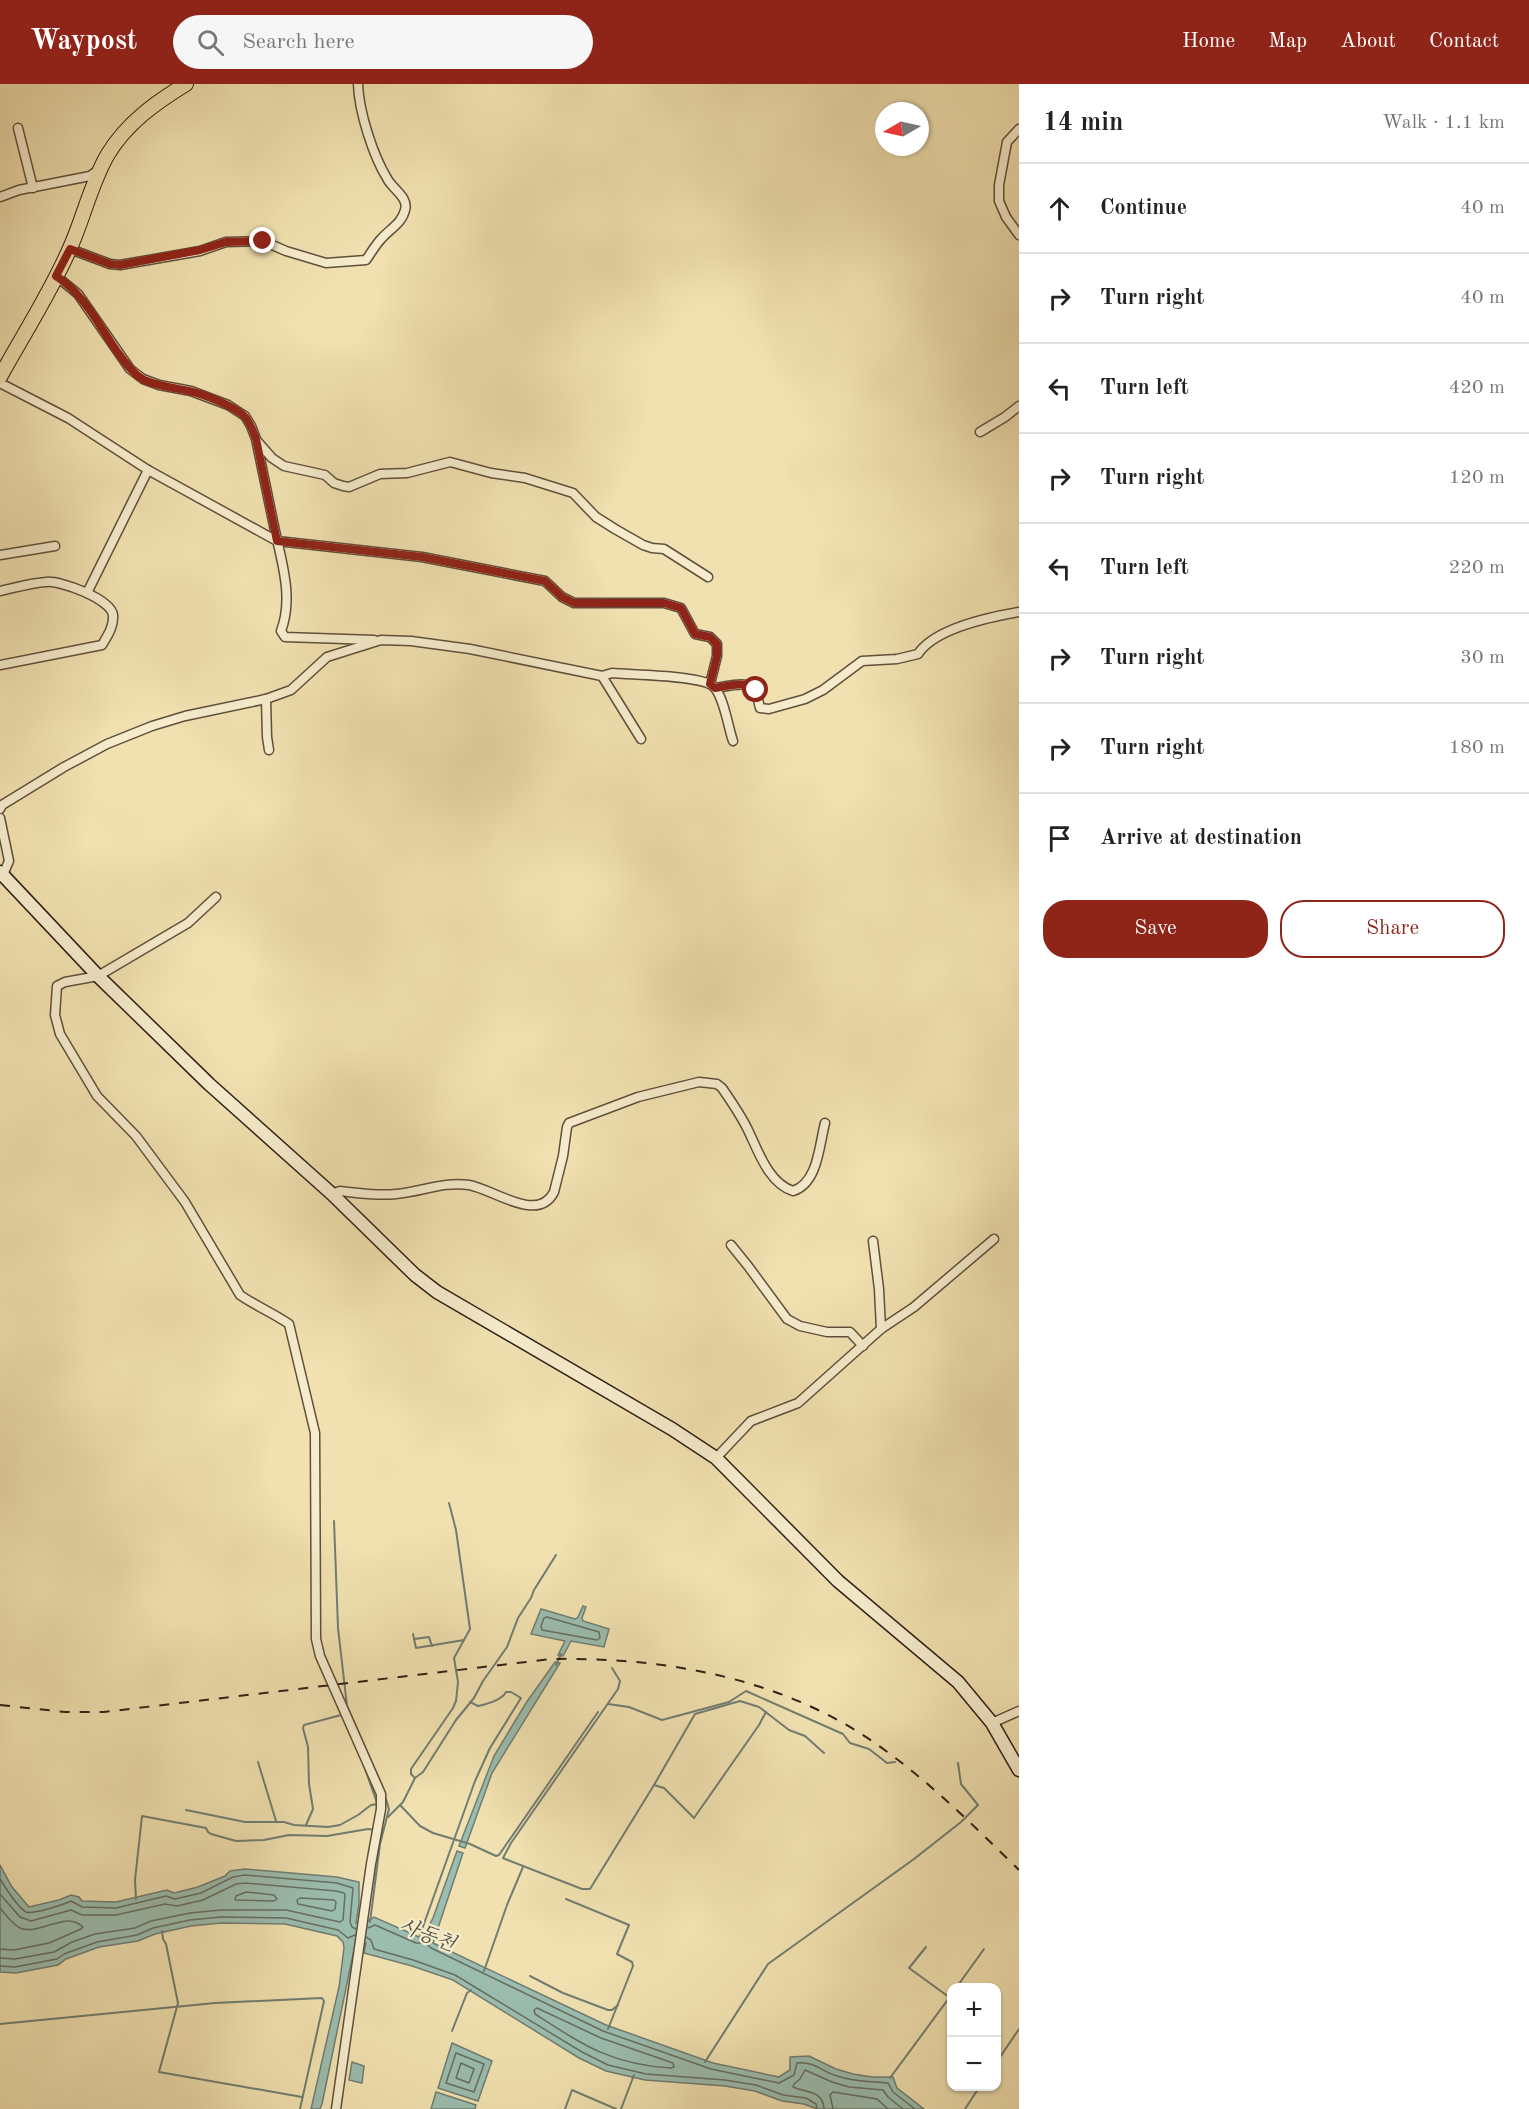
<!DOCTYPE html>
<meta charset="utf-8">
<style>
body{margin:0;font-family:"Old Standard TT","Noto Serif KR",serif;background:#f6f6f6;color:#222}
.controls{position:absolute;right:18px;bottom:18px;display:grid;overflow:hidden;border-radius:12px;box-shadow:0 2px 4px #0004}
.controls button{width:54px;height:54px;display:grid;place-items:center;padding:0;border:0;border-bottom:2px solid #e0e0e0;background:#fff;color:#222;font:30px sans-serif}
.compass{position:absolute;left:875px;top:18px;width:54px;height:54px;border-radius:50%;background:#fff;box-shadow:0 2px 4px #0004;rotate:261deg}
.stop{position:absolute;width:18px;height:18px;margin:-14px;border:4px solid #8f2418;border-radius:50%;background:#fff}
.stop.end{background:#8f2418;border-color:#fff;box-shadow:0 2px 6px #0008}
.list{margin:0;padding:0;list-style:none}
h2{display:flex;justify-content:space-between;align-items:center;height:78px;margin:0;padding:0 24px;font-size:26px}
h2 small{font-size:20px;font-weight:400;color:#767676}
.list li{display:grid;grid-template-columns:39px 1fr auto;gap:18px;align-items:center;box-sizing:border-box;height:90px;padding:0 24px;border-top:2px solid #e0e0e0}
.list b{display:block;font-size:22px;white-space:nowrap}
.list em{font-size:20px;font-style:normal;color:#767676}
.actions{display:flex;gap:12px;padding:18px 24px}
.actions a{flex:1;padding:14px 0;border:2px solid #8f2418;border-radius:24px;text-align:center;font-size:21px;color:#8f2418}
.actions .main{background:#8f2418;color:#fff}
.icon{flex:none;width:33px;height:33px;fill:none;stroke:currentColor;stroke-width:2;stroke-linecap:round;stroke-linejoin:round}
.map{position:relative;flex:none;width:1019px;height:2025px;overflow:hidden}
header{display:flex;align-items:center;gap:36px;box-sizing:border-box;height:84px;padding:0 30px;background:#8f2418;color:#fff}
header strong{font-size:28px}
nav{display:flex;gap:33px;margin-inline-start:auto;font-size:21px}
.search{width:420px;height:54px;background:#f6f6f6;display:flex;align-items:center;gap:15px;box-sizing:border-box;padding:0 21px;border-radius:33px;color:#767676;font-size:22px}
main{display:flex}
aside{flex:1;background:#fff}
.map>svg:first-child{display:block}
.water{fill:#9bbdaf;stroke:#707d72;stroke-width:1.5}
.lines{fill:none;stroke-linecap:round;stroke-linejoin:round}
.shore{stroke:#666e62;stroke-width:1.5}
.stream{stroke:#707d72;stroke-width:2}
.street-casing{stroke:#604f3c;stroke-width:11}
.secondary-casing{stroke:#301e16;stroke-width:15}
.primary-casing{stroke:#301e16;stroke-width:16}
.street{stroke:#f6eccc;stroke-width:8}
.secondary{stroke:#f6eccc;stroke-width:12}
.primary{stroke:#f1e1b0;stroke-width:14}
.rail{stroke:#301e16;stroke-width:2;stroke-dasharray:10 10;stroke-linecap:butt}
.route{stroke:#8f2418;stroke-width:8}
.labels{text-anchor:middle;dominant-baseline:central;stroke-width:4.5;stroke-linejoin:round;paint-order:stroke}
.water-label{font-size:20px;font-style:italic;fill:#504e44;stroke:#f6eccc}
</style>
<header>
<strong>Waypost</strong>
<div class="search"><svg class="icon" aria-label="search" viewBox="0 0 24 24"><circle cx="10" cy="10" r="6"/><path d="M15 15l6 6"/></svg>Search here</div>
<nav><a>Home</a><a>Map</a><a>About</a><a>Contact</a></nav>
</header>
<main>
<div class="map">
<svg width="1019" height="2025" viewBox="0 0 1019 2025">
<rect width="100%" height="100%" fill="#f1e1b0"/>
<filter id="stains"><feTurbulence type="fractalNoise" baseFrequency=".00333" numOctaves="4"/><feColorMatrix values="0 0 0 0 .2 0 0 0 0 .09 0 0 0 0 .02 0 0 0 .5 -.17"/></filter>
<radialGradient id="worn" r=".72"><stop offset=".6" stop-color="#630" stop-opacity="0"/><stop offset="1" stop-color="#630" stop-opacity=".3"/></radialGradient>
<g class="water">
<path d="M 583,1522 L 586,1523 L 582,1534 L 583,1537 L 609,1545 L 604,1563 L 571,1557 L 563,1572 L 558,1571 L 565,1557 L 531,1550 L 541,1525 L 575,1535 L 578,1533 Z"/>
<path d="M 555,1578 L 560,1579 L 492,1689 L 465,1764 L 459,1762 L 494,1672 L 526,1619 Z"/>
<path d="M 457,1767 L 463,1769 L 433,1859 L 606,1941 L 713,1979 L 779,1993 L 790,1986 L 790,1973 L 809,1972 L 836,1985 L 853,1990 L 872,1993 L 893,1993 L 897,2004 L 924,2025 L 817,2025 L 804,2020 L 782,2017 L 755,2007 L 725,2002 L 645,1996 L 606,1987 L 579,1974 L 453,1896 L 412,1882 L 364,1869 L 366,1859 L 356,1856 L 322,2020 L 320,2025 L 311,2025 L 339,1903 L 344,1864 L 343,1858 L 337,1852 L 285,1840 L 221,1839 L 191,1842 L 155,1850 L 138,1857 L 99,1863 L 66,1875 L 58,1881 L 16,1889 L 0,1888 L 0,1781 L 12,1803 L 29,1823 L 59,1816 L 71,1811 L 79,1813 L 82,1817 L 116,1818 L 167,1806 L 174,1809 L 198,1803 L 225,1792 L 230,1787 L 245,1785 L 337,1793 L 359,1798 L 359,1820 L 356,1839 L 362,1840 L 374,1833 L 419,1853 L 423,1853 L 433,1834 Z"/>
<path d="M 452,1959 L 492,1977 L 478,2017 L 438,2004 Z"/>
<path d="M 352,1978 L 364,1982 L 362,1999 L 349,1996 Z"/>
<path d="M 436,2008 L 476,2021 L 475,2025 L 431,2025 Z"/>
</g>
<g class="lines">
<g class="shore">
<path d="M 547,1533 L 599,1548 L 600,1554 L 597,1556 L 542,1546 L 541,1542 L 544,1534 Z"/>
<path d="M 0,1795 C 5,1803 17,1823 26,1828 C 32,1831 65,1820 71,1817 L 82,1823 L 116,1824 L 166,1812 L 175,1815 L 201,1809 L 233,1793 L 245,1791 L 337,1799 L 353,1804 L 350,1838 L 352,1843 L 356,1845"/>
<path d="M 246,1808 L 274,1811 L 277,1815 L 274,1817 L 235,1816 L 236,1812 Z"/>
<path d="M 0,1810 L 20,1833 L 31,1837 L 71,1826 L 82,1831 L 116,1831 L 165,1820 L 177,1822 L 203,1816 L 236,1800 L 245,1799 L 336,1807 L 344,1809 L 345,1811 L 343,1836 L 340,1838 L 286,1826 L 221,1826 L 190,1829 L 151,1837 L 135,1844 L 95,1850 L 72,1858 L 54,1868 L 15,1875 L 0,1874"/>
<path d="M 300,1814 L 334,1816 L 336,1818 L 335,1825 L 332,1827 L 298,1820 L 297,1816 Z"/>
<path d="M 0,1824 C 6,1831 12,1840 20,1844 C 40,1852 65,1826 83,1843 L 81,1845 L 49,1859 L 14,1866 L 0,1865"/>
<path d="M 368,1844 L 375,1841 L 416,1859 L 426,1859 L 431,1864 L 603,1947 L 711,1985 L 779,1999 L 794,1991 L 797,1979 C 812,1977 821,1986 834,1991 C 851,1997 870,1998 888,1999 L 893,2008 L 915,2025"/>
<path d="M 366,1853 L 371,1856 L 374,1865 L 413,1876 L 455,1891 L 582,1968 L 608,1981 L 646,1990 L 725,1996 L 756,2001 L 783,2011 L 806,2014 L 816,2020 L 817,2025"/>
<path d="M 0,1882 L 15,1883 L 57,1875 L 64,1870 L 97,1858 L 137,1851 L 153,1844 L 190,1836 L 221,1833 L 286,1834 L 338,1846 L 348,1854 L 355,1851"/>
<path d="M 537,1924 L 601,1954 L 673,1979 L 674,1983 L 671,1984 C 612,1981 583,1961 535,1930 L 534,1926 Z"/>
<path d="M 456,1969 L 484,1980 L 474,2008 L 446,1999 Z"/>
<path d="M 461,1979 L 474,1985 L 469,1999 L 456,1994 Z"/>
<path d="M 824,2025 C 823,2006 806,2009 793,2003 L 794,2000 L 800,1995 L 805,1986 L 832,1998 L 849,2003 L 883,2006 L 888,2013 L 903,2025"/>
<path d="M 833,2025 L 830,2011 L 833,2008 L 877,2015 L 888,2025"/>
</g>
<g class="stream">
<path d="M 334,1437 L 338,1544 L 347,1622 L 382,1702 L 389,1725 L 380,1760 L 370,1838"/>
<path d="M 413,1550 L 416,1564 L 464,1556"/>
<path d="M 414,1555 L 429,1553 L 432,1562"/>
<path d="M 556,1581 L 561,1570"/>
<path d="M 612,1584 L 620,1597 L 618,1605 L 511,1759 L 503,1774 L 505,1775 L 582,1805 L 590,1805 L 654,1701 L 695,1630 L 740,1617 L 759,1623 L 789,1646 L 805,1652 L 824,1669"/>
<path d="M 608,1620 L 629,1623 L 662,1636 L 729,1618 L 746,1607 L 843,1650 L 850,1659 L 869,1665 L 887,1679 L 895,1678"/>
<path d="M 362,1676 L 377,1719"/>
<path d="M 258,1678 L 276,1737"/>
<path d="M 415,1694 L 423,1688 L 456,1636 L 474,1614 L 483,1597 L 507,1563 L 518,1534 L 531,1514 L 534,1506 L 556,1471"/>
<path d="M 654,1701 L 664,1704 L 694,1734 L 759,1641 L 766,1628"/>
<path d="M 400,1721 L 420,1742 L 433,1749 L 470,1760 L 496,1772 L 499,1771 L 598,1628"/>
<path d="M 186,1726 L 245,1738 L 284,1738 L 294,1741 L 328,1743 L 340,1741 L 358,1731 L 371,1721 L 378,1720"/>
<path d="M 388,1733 L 403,1718 L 415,1694 L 411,1690 L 411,1685 L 453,1624 L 456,1617 L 458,1598 L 454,1574 L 470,1545 L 456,1446 L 449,1419"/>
<path d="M 306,1741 L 313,1725 L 309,1700 L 308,1663 L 303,1644 L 304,1641 L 341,1631 L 343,1633"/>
<path d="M 136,1815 L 135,1796 L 142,1732 L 206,1744 L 208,1748 L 211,1750 L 236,1757 L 264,1756 L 289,1751 L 327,1752 L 368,1745 L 375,1746"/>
<path d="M 566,1815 L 629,1841 L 617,1870 L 632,1878 L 633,1882 L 608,1945"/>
<path d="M 162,1847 L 163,1855 L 166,1860 L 178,1919 L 159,1988 L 302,2013"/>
<path d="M 420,1851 L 475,1697 L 490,1664 L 521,1614 L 511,1608 L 506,1608 C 502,1616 487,1620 478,1622 L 470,1618"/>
<path d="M 926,1863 L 909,1884 L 949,1913"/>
<path d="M 484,1887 L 507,1821 L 523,1783"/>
<path d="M 530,1892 L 563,1909 L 608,1926 L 612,1926 L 618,1921"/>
<path d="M 956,1904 L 984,1865"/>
<path d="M 0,1940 L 215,1919 L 322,1914 L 324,1917 L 300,2025"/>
<path d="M 452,1947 L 467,1909 L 471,1906"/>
<path d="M 705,1978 L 768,1880 L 914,1775 L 961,1738 L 978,1721 L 961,1700 L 958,1679"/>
<path d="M 996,1979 L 1019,1945"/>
<path d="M 890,1994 L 952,1910"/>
<path d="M 565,2025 L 572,2006 L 616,2025"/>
<path d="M 621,2025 L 634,1991"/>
<path d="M 965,2025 L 980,2002"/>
</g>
<g class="street-casing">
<g id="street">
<path d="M 18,44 L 33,104"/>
<path d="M 1019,45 L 1007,58 L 999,101 L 999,117 L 1006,133 L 1019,151"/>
<path d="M 0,113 L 19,106 L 90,92 L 97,87"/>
<path d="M 70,165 L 110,180 L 120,181 L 200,167 L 226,158 L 263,157 L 286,167 L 326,179 L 366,176 C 371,169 376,160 382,154 C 390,145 402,139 405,126 C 409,114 393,105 388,96 C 373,72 359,28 358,0"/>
<path d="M 56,192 L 78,210 L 130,285 L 143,295 L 159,301 L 191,307 L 228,321 L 245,332 L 251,342 L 256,355 C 262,384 268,413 274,442 C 281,476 294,513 281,547 L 285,553 L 374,556"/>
<path d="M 0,299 L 68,334 L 148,386 L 277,457 L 422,473 L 545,497 L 562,513 L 574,519 L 664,519 L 681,524 L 695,550 L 710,553 L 717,560 L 717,572 L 710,600"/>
<path d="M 980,348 L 1005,333 L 1019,322"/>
<path d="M 257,357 L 272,374 L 284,382 L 325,391 L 334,399 L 343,402 L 349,403 L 380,390 L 407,389 L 450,378 L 491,389 L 525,394 L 573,409 L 596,433 L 615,445 L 643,461 L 652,464 L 664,465 L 708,493"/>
<path d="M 0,471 L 55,462"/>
<path d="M 0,507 C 15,504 30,499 46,498 C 60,496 111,515 113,531 C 114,542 108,551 102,561 L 0,581"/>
<path d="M 87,509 L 148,386"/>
<path d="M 602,592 L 641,655"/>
<path d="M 715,604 C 725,603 748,596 755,605 C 758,609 758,618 760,624 L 769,625 L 805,615 L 823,606 L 862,577 L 897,575 L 918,570 C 935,544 990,533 1019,528"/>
<path d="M 266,615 L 267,653 L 269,666"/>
<path d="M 0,725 L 2,721 L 64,683 L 107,660 L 152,642 L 185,632 L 266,615 L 291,606 L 327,573 L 381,556 L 411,557 L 470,565 L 602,592 L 612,589 C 631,591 703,591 714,603 C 724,613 728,643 733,657"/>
<path d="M 0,734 L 9,777 L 3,791"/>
<path d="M 216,813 L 188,839 L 98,892 L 65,898 L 57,902 L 55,931 L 60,950 L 97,1012 L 136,1052 L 185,1118 L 240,1211 C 256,1222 273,1229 289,1240 L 315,1349 L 316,1555 L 320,1572 L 381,1710 L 381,1725 L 371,1780 L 336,2025"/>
<path d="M 332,1110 L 340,1107 C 358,1109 377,1112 396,1110 C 421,1108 444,1097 469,1101 C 493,1105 538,1140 554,1108 L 563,1072 L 567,1043 L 569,1039 L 638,1013 L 699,998 L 717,1000 L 722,1004 C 731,1017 740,1030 747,1044 C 758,1066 768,1099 793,1107 C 818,1099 819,1062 825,1039"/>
<path d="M 873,1157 L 879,1205 L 881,1245"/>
<path d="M 731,1161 L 748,1182 L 787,1235 L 800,1242 L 827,1248 L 850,1248 L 863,1262"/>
<path d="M 716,1374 L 751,1337 L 798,1319 L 881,1245 L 914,1223 L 994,1155"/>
<path d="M 992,1639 L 1019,1627"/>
</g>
</g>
<g class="secondary-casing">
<path id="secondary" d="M 0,788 L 98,892 L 209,1000 L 332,1110 L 415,1191 L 437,1208 L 672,1345 L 716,1374 L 838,1497 L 958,1598 L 992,1639 L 1019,1686"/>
</g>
<g class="primary-casing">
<path id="primary" d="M 0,293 C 23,251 51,208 70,164 C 84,133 91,99 108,70 C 127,39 155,19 186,0"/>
</g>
<use href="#street" class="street"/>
<use href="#secondary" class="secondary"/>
<use href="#primary" class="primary"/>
<path class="rail" d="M 0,1621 L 65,1628 L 104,1628 L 551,1575 C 663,1573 778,1593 872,1657 C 926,1694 973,1741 1019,1786"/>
</g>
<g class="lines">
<path class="route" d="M 263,157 L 226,158 L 200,166 L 120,181 L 110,180 L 70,165 L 56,192 C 83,209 98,240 116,266 C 124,277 132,289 144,296 C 158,302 174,304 189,307 C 203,310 237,323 246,334 C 251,341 253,347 256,355 L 277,457 L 422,473 L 545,497 L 562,513 L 574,519 L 664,519 L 681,524 L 695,550 L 710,553 L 717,560 L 717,572 L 710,600 L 715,604 C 728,602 746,596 756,606"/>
</g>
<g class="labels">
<g class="water-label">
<text transform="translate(427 1852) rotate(21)">사동천</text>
</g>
</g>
<rect width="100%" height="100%" filter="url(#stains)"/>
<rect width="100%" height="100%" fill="url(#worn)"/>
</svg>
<div class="controls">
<button>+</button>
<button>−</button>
</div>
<svg class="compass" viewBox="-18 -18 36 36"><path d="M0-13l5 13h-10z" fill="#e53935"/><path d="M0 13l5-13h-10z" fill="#767676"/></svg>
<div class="stop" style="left:756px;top:606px"></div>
<div class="stop end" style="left:263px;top:157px"></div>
</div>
<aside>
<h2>14 min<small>Walk · 1.1 km</small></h2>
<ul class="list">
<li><svg class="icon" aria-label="ahead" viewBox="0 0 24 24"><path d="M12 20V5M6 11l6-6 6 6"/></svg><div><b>Continue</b></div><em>40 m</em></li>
<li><svg class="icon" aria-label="right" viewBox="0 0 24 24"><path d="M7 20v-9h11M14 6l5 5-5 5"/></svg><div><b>Turn right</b></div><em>40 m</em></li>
<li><svg class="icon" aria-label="left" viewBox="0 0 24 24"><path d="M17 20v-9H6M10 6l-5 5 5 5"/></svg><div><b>Turn left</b></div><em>420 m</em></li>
<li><svg class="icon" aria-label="right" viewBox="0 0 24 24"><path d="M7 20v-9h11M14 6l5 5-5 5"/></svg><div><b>Turn right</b></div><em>120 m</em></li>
<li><svg class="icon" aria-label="left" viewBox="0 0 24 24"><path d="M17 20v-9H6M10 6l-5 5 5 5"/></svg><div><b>Turn left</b></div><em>220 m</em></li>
<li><svg class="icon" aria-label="right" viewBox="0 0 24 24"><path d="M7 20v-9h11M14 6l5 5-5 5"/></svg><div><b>Turn right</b></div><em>30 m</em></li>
<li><svg class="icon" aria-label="right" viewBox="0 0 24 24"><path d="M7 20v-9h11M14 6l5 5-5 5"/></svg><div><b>Turn right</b></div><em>180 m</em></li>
<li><svg class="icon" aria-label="arrive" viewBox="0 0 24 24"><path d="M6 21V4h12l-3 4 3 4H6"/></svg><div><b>Arrive at destination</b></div></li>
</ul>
<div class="actions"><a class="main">Save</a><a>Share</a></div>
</aside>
</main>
